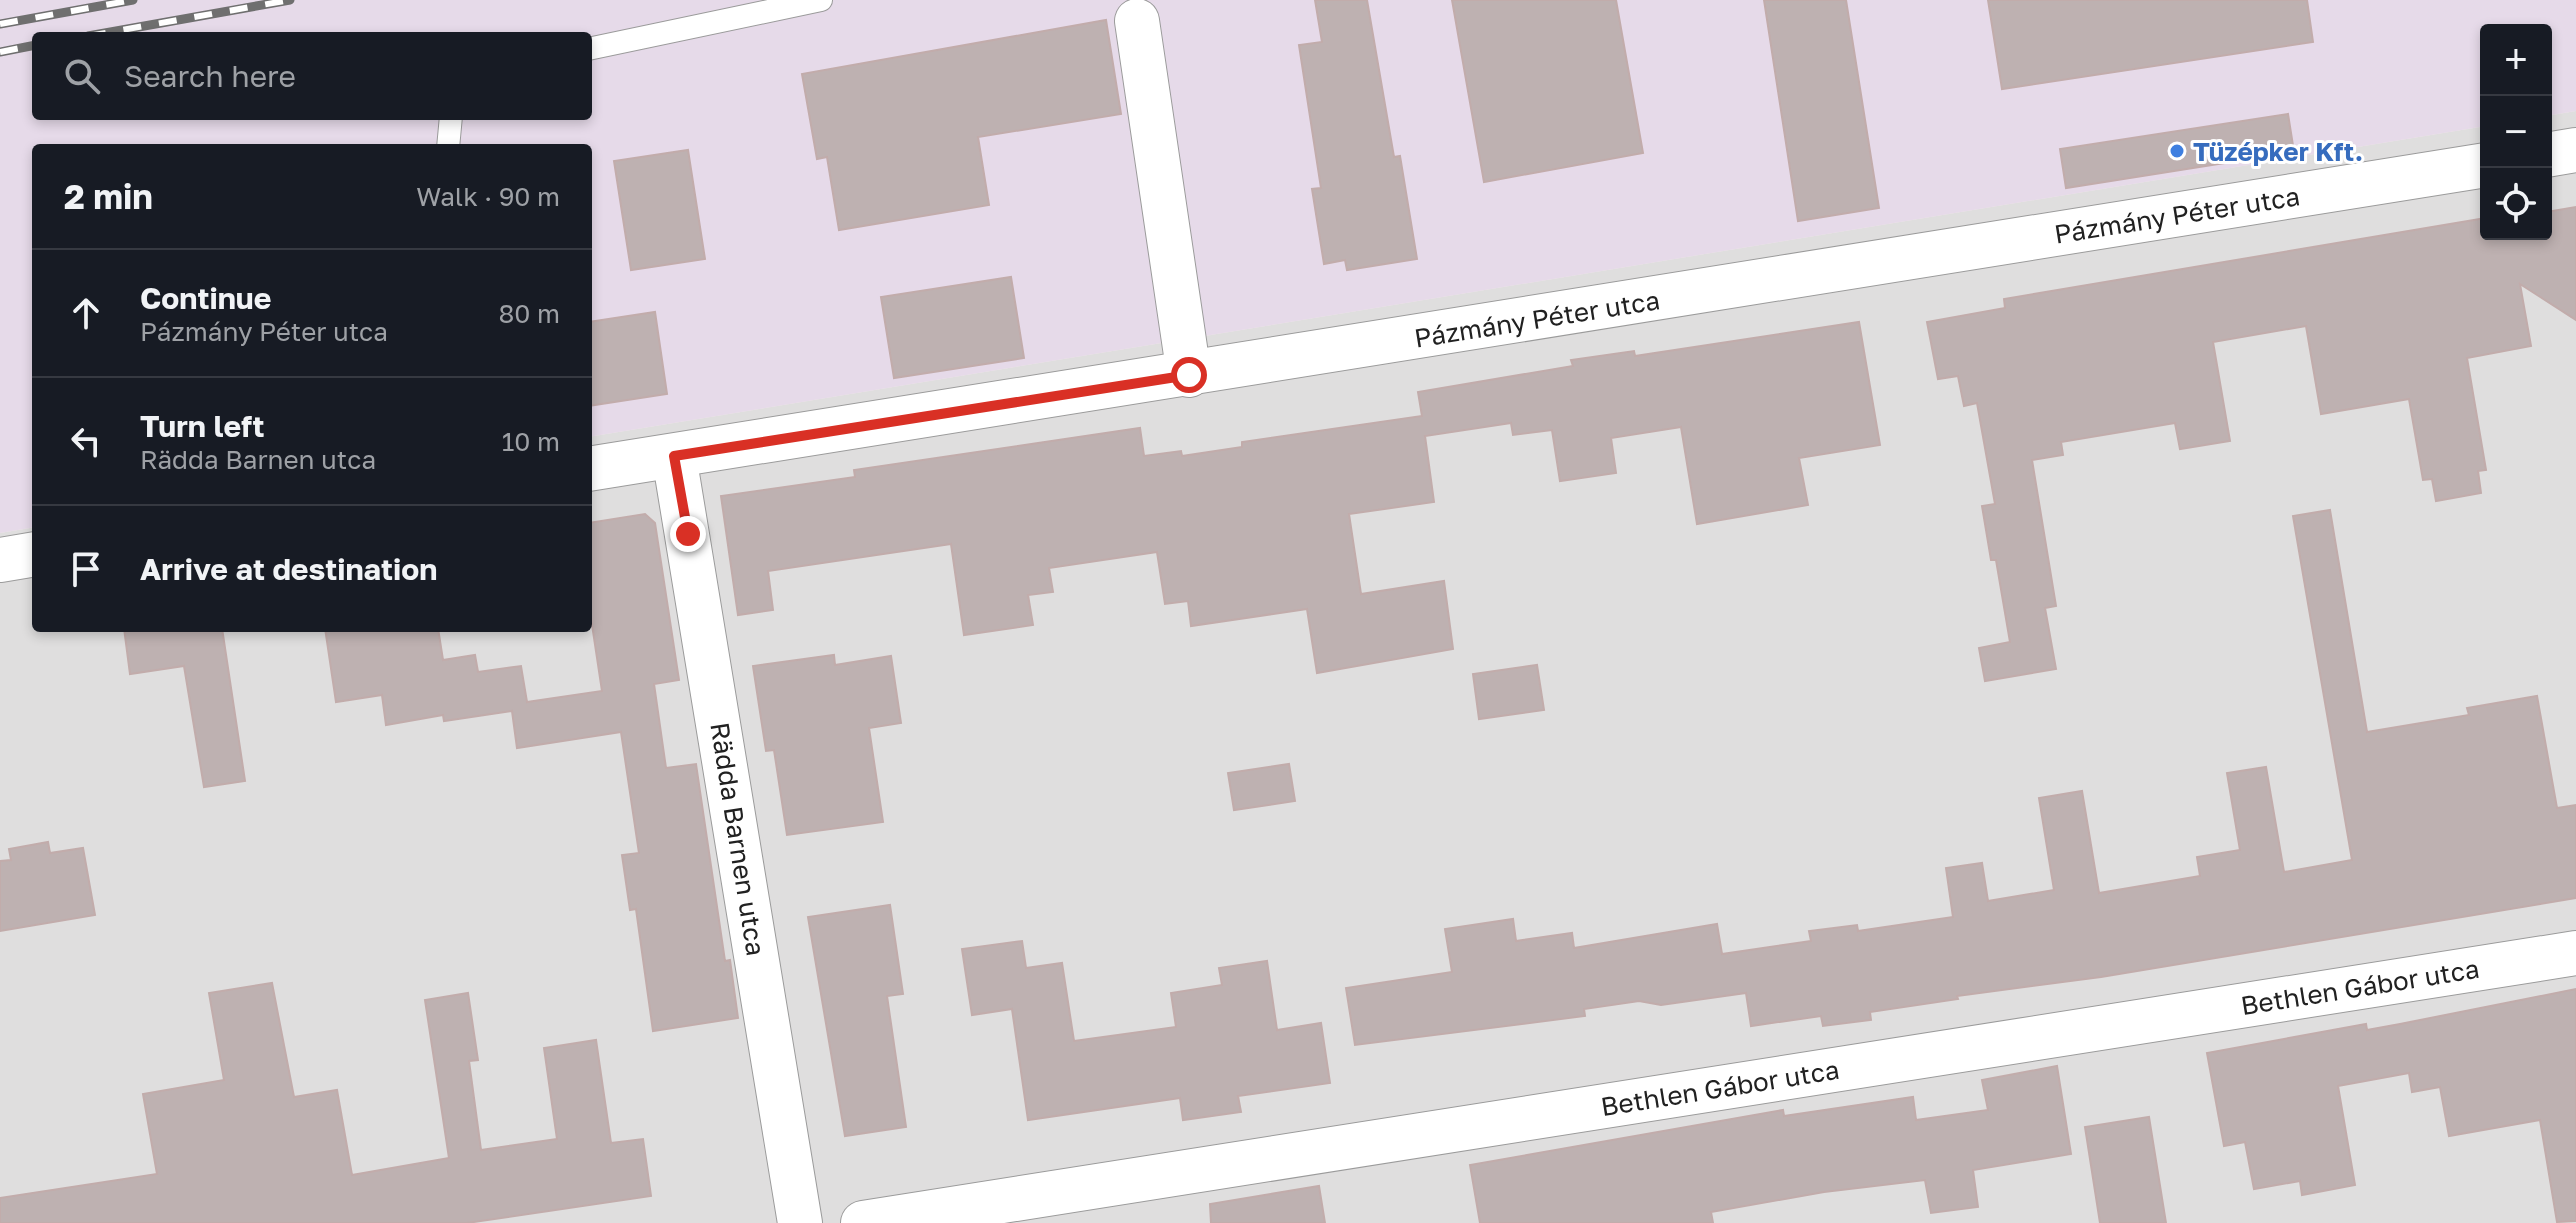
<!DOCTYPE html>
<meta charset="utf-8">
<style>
body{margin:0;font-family:"Golos Text",sans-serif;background:#242831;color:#f1f3f6}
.controls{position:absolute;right:24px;top:24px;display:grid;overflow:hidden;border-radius:8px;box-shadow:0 4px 12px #0003}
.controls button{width:72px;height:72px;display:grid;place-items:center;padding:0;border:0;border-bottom:2px solid #363941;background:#171b24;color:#f1f3f6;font:40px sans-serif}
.stop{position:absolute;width:24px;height:24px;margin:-18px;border:6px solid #d93025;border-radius:50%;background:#fff}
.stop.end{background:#d93025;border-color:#fff;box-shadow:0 2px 8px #0008}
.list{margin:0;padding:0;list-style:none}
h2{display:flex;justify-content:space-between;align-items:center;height:104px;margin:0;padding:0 32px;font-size:34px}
h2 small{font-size:26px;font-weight:400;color:#9ea1a6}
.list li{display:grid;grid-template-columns:52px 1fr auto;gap:24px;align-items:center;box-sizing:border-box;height:128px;padding:0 32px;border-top:2px solid #363941}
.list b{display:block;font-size:30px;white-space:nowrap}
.list p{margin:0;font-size:26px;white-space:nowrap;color:#9ea1a6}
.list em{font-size:26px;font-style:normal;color:#9ea1a6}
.icon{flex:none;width:44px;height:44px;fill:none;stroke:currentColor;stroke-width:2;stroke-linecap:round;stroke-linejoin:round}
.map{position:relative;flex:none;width:2576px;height:1223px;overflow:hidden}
.search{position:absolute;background:#171b24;box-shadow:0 4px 12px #0003;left:32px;top:32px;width:560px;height:88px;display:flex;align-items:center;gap:20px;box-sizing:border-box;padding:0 28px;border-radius:8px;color:#9ea1a6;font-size:30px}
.panel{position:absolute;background:#171b24;box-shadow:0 4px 12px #0003;left:32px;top:144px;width:560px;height:488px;border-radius:8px}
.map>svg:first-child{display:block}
.residential{fill:#dfdede}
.industrial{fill:#e6dae9;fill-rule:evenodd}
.building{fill:#beb1b1;stroke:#c2acab;stroke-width:2}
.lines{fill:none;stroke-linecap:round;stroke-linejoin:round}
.lane-casing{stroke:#9b9b9b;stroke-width:24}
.street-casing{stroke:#9b9b9b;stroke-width:46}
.lane{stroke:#fff;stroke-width:22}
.street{stroke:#fff;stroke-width:44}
.rail-casing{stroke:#6f6f6f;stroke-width:9}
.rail{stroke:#fff;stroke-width:6;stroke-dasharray:18;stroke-linecap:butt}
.route{stroke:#d93025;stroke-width:10}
.shop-dot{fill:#3f7fe0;stroke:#fff;stroke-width:3}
.labels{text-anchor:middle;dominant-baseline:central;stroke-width:6;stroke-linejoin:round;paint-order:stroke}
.shop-label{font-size:26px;font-weight:bold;fill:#366cbe;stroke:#fff;text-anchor:start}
.street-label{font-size:26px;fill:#212121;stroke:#fff}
</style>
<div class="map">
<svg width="2576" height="1223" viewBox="0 0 2576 1223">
<rect width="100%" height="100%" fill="#f1eae8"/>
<path class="residential" d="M 2576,111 L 2576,1223 L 0,1223 L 0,533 L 36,527 L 36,628 L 588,628 L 588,437 L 2486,126 L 2486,234 L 2546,234 L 2546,116 Z"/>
<path class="industrial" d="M 0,0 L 2576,0 L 2576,111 L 2546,116 L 2546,30 L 2486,30 L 2486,126 L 588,437 L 588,148 L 36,148 L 36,527 L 0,533 ZM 36,36 L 588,36 L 588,116 L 36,116 Z"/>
<g class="building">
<path d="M 1315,0 L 1367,0 L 1394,157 L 1400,156 L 1417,259 L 1347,270 L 1345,260 L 1324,264 L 1312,189 L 1321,188 L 1299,45 L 1322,42 Z"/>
<path d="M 1452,0 L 1616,0 L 1643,153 L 1484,182 Z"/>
<path d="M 1764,0 L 1846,0 L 1879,208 L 1798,221 Z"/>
<path d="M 1988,0 L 2307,0 L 2313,42 L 2002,89 Z"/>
<path d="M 1106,20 L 1121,114 L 978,137 L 989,205 L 839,230 L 827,157 L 817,159 L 802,74 Z"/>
<path d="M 2288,114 L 2294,152 L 2066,188 L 2060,149 Z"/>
<path d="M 688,150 L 705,259 L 631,270 L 614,161 Z"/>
<path d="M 2576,207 L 2576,320 L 2520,284 L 2531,346 L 2467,358 L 2486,470 L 2478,471 L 2481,493 L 2436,501 L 2432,479 L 2423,480 L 2409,399 L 2321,414 L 2306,326 L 2213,342 L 2230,441 L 2180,449 L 2175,423 L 2061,442 L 2063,455 L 2032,460 L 2056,606 L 2045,608 L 2056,669 L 1985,681 L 1979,648 L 2010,642 L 1996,560 L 1991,560 L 1982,506 L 1995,504 L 1977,403 L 1964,406 L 1958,376 L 1938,379 L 1927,322 L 2005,308 L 2004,299 L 2486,218 L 2486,234 L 2546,234 L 2546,212 Z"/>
<path d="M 1011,277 L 1024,358 L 894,378 L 881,297 Z"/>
<path d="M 655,312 L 667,394 L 588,406 L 588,322 Z"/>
<path d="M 1859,322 L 1880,445 L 1799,458 L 1808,505 L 1697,524 L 1681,427 L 1611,438 L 1616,473 L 1560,481 L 1552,430 L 1513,435 L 1511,423 L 1425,436 L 1434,502 L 1349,514 L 1361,594 L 1444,581 L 1453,649 L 1317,673 L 1307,609 L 1191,626 L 1188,601 L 1165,604 L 1157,552 L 1049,568 L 1053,592 L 1028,595 L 1033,625 L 964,635 L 951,544 L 768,571 L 773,610 L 738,615 L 721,496 L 855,477 L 854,470 L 1140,428 L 1144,456 L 1181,451 L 1182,456 L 1242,447 L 1242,442 L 1422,416 L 1418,392 L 1573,366 L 1571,360 L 1634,351 L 1635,356 Z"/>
<path d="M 2330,510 L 2367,732 L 2469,715 L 2467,708 L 2537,696 L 2557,808 L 2576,805 L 2576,898 L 2101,977 L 1957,996 L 1958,999 L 1870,1012 L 1871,1020 L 1823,1026 L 1821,1016 L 1751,1026 L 1746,993 L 1661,1005 L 1639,1001 L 1584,1009 L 1585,1016 L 1355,1045 L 1346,988 L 1452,972 L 1445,929 L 1513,919 L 1516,941 L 1572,933 L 1574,948 L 1717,924 L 1722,954 L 1811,941 L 1809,931 L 1857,925 L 1858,931 L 1953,917 L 1946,868 L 1982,863 L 1988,901 L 2054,890 L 2039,798 L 2082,791 L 2099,893 L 2200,876 L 2197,857 L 2240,850 L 2227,773 L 2266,767 L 2284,872 L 2352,860 L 2293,516 Z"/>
<path d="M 645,514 L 655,523 L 679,680 L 654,684 L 666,768 L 696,764 L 725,961 L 730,960 L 738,1018 L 653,1031 L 636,909 L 630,910 L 622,855 L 639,853 L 621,732 L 517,748 L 512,711 L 444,721 L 443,715 L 386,725 L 382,695 L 336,702 L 325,628 L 438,628 L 443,660 L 475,655 L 478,672 L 521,666 L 527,702 L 602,691 L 588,598 L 588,523 Z"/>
<path d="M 124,628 L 222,628 L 245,781 L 204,787 L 184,666 L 130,674 Z"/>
<path d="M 834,655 L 835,665 L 891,656 L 901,723 L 869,728 L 883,822 L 787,835 L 774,750 L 766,751 L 753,666 Z"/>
<path d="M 1537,665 L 1544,710 L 1479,719 L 1473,674 Z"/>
<path d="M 1289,764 L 1295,801 L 1234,810 L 1228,773 Z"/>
<path d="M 48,842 L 50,853 L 83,848 L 95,915 L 0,931 L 0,861 L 11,860 L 9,849 Z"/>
<path d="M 890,905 L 903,994 L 887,996 L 906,1127 L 845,1136 L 808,917 Z"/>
<path d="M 1022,941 L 1026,968 L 1062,963 L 1074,1041 L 1176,1027 L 1171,993 L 1222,985 L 1219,968 L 1267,961 L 1277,1030 L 1321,1023 L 1330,1083 L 1238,1096 L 1241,1112 L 1183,1120 L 1180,1098 L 1028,1120 L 1012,1009 L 972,1015 L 962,949 Z"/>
<path d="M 272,983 L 294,1097 L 337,1090 L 352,1175 L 449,1158 L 425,1000 L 468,993 L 478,1060 L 469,1061 L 481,1150 L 557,1139 L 544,1048 L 596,1040 L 611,1143 L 643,1139 L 651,1196 L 467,1223 L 0,1223 L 0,1198 L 157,1174 L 143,1094 L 224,1080 L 209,993 Z"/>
<path d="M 2576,989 L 2576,1221 L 2557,1222 L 2540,1120 L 2449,1136 L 2440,1087 L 2412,1092 L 2409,1073 L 2338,1086 L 2355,1185 L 2302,1195 L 2300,1181 L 2254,1189 L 2245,1142 L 2224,1146 L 2207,1053 L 2366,1024 L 2367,1030 L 2400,1024 Z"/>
<path d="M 2057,1066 L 2071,1154 L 1973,1170 L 1978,1207 L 1931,1213 L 1925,1180 L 1824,1192 L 1711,1212 L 1713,1223 L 1480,1223 L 1470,1165 L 1783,1110 L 1784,1116 L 1913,1097 L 1916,1120 L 1988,1110 L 1982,1080 Z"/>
<path d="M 2149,1117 L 2166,1223 L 2100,1223 L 2085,1127 Z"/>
<path d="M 1319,1186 L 1325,1223 L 1211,1223 L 1210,1204 Z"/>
</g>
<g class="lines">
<g class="lane-casing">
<g id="lane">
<path d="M 588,49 L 821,0"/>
<path d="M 448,148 L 451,116"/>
</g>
</g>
<g class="street-casing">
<g id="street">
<path d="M 1137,21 L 1189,375"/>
<path d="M 2546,155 L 2576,150"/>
<path d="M 674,456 L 800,1223"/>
<path d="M 588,469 L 2486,165"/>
<path d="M 0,560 L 36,554"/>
<path d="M 863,1223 L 2576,953"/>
</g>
</g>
<use href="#lane" class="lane"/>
<use href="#street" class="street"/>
<g class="rail-casing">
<g id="rail">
<path d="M 0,24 L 133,0"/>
<path d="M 88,36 L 290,0"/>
<path d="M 0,52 L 36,45"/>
</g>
</g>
<use href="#rail" class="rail"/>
</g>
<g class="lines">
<path class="route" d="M 688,534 L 674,456 L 1189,375"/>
</g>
<circle class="shop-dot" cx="2177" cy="151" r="8"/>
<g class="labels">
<g class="shop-label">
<text x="2193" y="151">Tüzépker Kft.</text>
</g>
<g class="street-label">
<text transform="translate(2177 215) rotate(-9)">Pázmány Péter utca</text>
<text transform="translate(1537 319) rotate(-9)">Pázmány Péter utca</text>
<text transform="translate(738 839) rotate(81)">Rädda Barnen utca</text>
<text transform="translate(2360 987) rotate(-9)">Bethlen Gábor utca</text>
<text transform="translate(1720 1088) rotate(-9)">Bethlen Gábor utca</text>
</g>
</g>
</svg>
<div class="controls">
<button>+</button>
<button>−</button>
<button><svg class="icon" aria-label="locate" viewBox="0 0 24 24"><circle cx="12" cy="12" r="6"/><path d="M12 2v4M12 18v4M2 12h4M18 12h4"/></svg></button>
</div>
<div class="stop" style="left:1189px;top:375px"></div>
<div class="stop end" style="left:688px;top:534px"></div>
<div class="search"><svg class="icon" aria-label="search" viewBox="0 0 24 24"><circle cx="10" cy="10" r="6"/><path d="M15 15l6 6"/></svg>Search here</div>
<section class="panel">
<h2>2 min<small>Walk · 90 m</small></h2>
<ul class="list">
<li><svg class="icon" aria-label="ahead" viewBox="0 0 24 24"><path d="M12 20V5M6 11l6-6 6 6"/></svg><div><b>Continue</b><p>Pázmány Péter utca</p></div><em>80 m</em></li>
<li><svg class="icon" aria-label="left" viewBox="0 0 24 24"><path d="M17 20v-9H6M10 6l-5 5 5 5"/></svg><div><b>Turn left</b><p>Rädda Barnen utca</p></div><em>10 m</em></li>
<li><svg class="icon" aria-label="arrive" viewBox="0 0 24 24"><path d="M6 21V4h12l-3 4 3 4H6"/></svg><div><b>Arrive at destination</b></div></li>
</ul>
</section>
</div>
